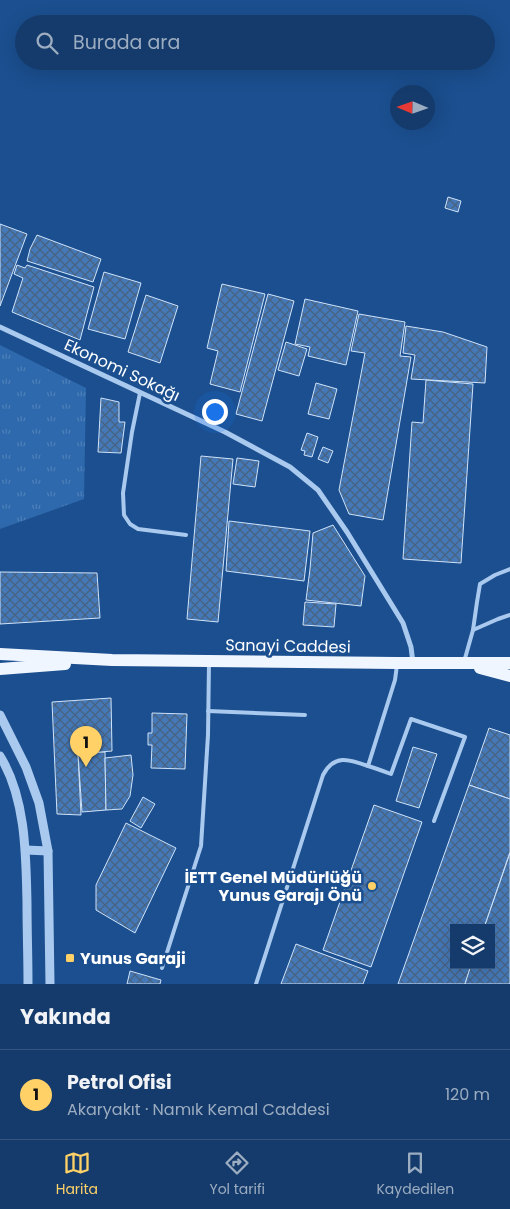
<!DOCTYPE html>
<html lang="tr">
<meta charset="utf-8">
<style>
body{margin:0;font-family:Poppins,sans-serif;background:#1d4271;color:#f1f3f6}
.controls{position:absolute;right:15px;bottom:15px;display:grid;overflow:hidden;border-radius:0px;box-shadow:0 5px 20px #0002}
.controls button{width:45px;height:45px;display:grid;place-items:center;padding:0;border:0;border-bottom:1px solid #33557e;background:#143b6b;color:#f1f3f6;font:25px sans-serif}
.compass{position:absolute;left:390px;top:85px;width:45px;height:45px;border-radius:50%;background:#143b6b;box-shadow:0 5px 20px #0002;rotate:272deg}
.you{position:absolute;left:214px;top:411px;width:18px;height:18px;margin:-12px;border:4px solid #fff;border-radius:50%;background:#1a73e8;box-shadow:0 0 0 8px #1a73e833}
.badge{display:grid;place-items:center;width:32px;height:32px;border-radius:50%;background:#ffd166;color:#111;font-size:16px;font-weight:700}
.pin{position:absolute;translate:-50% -41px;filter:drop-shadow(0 1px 2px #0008)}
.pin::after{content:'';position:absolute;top:26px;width:18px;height:15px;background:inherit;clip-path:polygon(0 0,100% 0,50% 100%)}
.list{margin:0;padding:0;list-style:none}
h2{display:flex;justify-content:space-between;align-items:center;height:65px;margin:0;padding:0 20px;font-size:21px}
h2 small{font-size:16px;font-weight:400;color:#9dadc1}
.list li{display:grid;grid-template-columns:32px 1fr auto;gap:15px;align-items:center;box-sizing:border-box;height:90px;padding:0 20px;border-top:1px solid #33557e}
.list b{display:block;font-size:19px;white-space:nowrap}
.list p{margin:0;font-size:16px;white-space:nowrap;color:#9dadc1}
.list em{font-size:16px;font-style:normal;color:#9dadc1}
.icon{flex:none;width:28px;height:28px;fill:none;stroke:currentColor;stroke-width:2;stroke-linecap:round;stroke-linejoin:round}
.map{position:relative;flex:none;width:510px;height:984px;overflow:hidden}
.search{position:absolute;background:#143b6b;box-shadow:0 5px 20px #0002;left:15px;right:15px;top:15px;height:55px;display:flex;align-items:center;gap:12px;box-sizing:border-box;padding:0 18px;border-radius:28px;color:#9dadc1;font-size:19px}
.sheet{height:155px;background:#143b6b}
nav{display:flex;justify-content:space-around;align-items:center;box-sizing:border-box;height:70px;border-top:1px solid #33557e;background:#143b6b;font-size:14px;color:#9dadc1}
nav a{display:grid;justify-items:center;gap:2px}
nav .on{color:#ffd166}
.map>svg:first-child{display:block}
.grass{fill:url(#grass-tufts)}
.building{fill:url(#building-cross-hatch);stroke:#cfe3fa}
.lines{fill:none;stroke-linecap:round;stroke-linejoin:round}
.service{stroke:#a9c9ee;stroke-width:4}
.minor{stroke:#a9c9ee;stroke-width:5}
.tertiary{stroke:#a9c9ee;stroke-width:9}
.primary{stroke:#f0f6ff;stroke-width:12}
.poi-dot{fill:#ffd166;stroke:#1b4f8f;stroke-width:2}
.labels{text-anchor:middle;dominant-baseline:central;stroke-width:5;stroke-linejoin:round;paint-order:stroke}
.street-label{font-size:16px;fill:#fff;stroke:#1b4f8f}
.poi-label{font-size:16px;font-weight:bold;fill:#fff;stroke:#1b4f8f;text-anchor:end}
</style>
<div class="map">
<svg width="510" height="984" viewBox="0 0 510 984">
<defs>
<pattern id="grass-tufts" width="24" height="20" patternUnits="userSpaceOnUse" patternTransform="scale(1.25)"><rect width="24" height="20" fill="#2e69ad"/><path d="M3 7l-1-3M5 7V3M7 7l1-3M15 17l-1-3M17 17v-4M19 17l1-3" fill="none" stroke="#4d80b9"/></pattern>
<pattern id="building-cross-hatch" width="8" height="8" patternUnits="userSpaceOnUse" patternTransform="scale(1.25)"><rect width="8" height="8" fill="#4478b7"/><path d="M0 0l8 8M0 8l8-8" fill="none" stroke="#486282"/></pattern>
</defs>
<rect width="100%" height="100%" fill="#1b4f8f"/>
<path class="grass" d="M 0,345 L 86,388 L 84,499 L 0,529 Z"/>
<g class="building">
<path d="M 448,197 L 461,201 L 458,212 L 445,208 Z"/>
<path d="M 0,224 L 27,234 L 0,306 Z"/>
<path d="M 37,235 L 101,259 L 93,282 L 27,261 L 30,249 Z"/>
<path d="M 17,265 L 25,268 L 27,265 L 94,287 L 80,340 L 12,312 L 23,278 L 14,274 Z"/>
<path d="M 104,272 L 141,283 L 125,339 L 88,329 Z"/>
<path d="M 222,284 L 265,294 L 240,392 L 210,384 L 218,351 L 207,348 Z"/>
<path d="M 268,294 L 294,301 L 262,421 L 236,414 Z"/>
<path d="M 146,295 L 178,306 L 160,363 L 128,352 Z"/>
<path d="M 305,299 L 358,311 L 346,365 L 308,356 L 310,347 L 295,344 Z"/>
<path d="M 359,314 L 405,322 L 400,356 L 411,357 L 383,520 L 349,514 L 339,490 L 365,353 L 351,351 Z"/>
<path d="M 406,326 L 443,332 L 487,347 L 485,383 L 411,379 L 415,355 L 403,353 Z"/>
<path d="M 286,342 L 307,349 L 299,376 L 278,370 Z"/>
<path d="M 426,380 L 473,384 L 461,563 L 403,559 L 412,422 L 423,423 Z"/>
<path d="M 316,383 L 337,389 L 329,419 L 308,414 Z"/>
<path d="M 101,398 L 119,402 L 119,422 L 125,422 L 121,453 L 98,452 Z"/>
<path d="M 307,433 L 318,437 L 312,457 L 304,455 L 305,451 L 301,450 Z"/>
<path d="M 323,447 L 333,451 L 328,463 L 318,459 Z"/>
<path d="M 201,456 L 233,459 L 218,622 L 187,619 Z"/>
<path d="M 237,458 L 259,461 L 255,487 L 233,484 Z"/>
<path d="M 229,521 L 310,531 L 304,581 L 226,571 Z"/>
<path d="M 333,525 L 365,576 L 361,606 L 306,600 L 310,569 L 313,533 Z"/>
<path d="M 0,572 L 97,573 L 100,618 L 0,624 Z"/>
<path d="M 305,602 L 336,604 L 334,627 L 303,625 Z"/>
<path d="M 111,698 L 112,751 L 78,754 L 81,815 L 57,814 L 52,702 Z"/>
<path d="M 152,713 L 187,714 L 185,769 L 151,768 L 152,745 L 148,745 L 148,733 L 152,733 Z"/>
<path d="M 489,728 L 510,735 L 510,799 L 469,785 Z"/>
<path d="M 413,747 L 437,754 L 419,808 L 396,801 Z"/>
<path d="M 105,752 L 106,810 L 82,812 L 78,754 Z"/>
<path d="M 131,755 L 133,775 L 130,796 L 122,809 L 106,810 L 105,758 Z"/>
<path d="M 469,785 L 510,799 L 510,852 L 484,928 L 454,928 L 454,965 L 471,965 L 465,984 L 398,984 Z"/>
<path d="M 143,797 L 155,804 L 141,828 L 130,821 Z"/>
<path d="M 374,805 L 422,822 L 371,967 L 323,950 Z"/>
<path d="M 126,823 L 176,848 L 135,933 L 96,910 L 96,885 Z"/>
<path d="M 510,853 L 510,984 L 465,984 L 471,965 L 491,965 L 491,928 L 484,928 Z"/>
<path d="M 296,944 L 368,971 L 363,984 L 281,984 Z"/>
<path d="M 130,971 L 161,980 L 160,984 L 127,984 Z"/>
</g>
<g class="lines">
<g class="service">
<path d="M 140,393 L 132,432 L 123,493 L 124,515 L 130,524 L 138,529 L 186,535"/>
<path d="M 473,630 L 498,619 L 510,615"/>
<path d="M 464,662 L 473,630 L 477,602 L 480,584 L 495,575 L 510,569"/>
<path d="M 208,711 L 305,715"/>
<path d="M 368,766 L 395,680 L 397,665"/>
<path d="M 162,968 L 201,846 L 208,735 L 209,663"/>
<path d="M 256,984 L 323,775 C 334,754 349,759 368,766 C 375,768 383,771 391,774 L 411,719 L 465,737 L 434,821"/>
</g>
<path class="minor" d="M 0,327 L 225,432 L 290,467 L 318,490 L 347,532 L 403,623 L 411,647 L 413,663"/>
<g class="tertiary">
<path d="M 0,715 L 26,767 L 39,803 L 48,851 L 50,984"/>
<path d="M 0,756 C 26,798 26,856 27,903 C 27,930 28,957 28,984"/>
<path d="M 26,850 L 48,851"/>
</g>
<g class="primary">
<path d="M 0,654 L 112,660 L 397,663 L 510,663"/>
<path d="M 480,668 L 510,676"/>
<path d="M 0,669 L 65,664"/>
</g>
</g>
<g class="poi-dot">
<circle cx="372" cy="886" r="5"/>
<rect x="65" y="953" width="10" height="10" rx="2.5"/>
</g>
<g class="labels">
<g class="street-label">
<text transform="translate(122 370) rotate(25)">Ekonomi Sokağı</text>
<text transform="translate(288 646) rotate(1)">Sanayi Caddesi</text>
</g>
<g class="poi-label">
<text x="362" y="877">İETT Genel Müdürlüğü<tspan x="362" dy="18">Yunus Garajı Önü</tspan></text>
<text x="80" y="958" text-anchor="start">Yunus Garaji</text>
</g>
</g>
</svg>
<div class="controls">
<button><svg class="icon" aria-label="layers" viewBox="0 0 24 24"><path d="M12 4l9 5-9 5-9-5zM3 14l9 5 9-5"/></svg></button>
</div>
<svg class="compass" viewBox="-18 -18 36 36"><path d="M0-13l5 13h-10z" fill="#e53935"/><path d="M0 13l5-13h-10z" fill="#9dadc1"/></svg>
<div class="you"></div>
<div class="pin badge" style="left:86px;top:767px">1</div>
<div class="search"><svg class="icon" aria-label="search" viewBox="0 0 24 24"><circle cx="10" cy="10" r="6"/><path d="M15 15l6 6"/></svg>Burada ara</div>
</div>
<section class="sheet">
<h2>Yakında<small></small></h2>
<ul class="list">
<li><span class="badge">1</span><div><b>Petrol Ofisi</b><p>Akaryakıt · Namık Kemal Caddesi</p></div><em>120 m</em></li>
</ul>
</section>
<nav>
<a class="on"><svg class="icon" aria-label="map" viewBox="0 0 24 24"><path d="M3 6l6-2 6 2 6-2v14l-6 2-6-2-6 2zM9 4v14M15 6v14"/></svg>Harita</a>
<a><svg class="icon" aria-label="directions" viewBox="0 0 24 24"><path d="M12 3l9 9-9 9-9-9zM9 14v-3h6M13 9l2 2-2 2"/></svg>Yol tarifi</a>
<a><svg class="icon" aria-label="saved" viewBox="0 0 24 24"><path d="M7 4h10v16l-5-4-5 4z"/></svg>Kaydedilen</a>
</nav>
